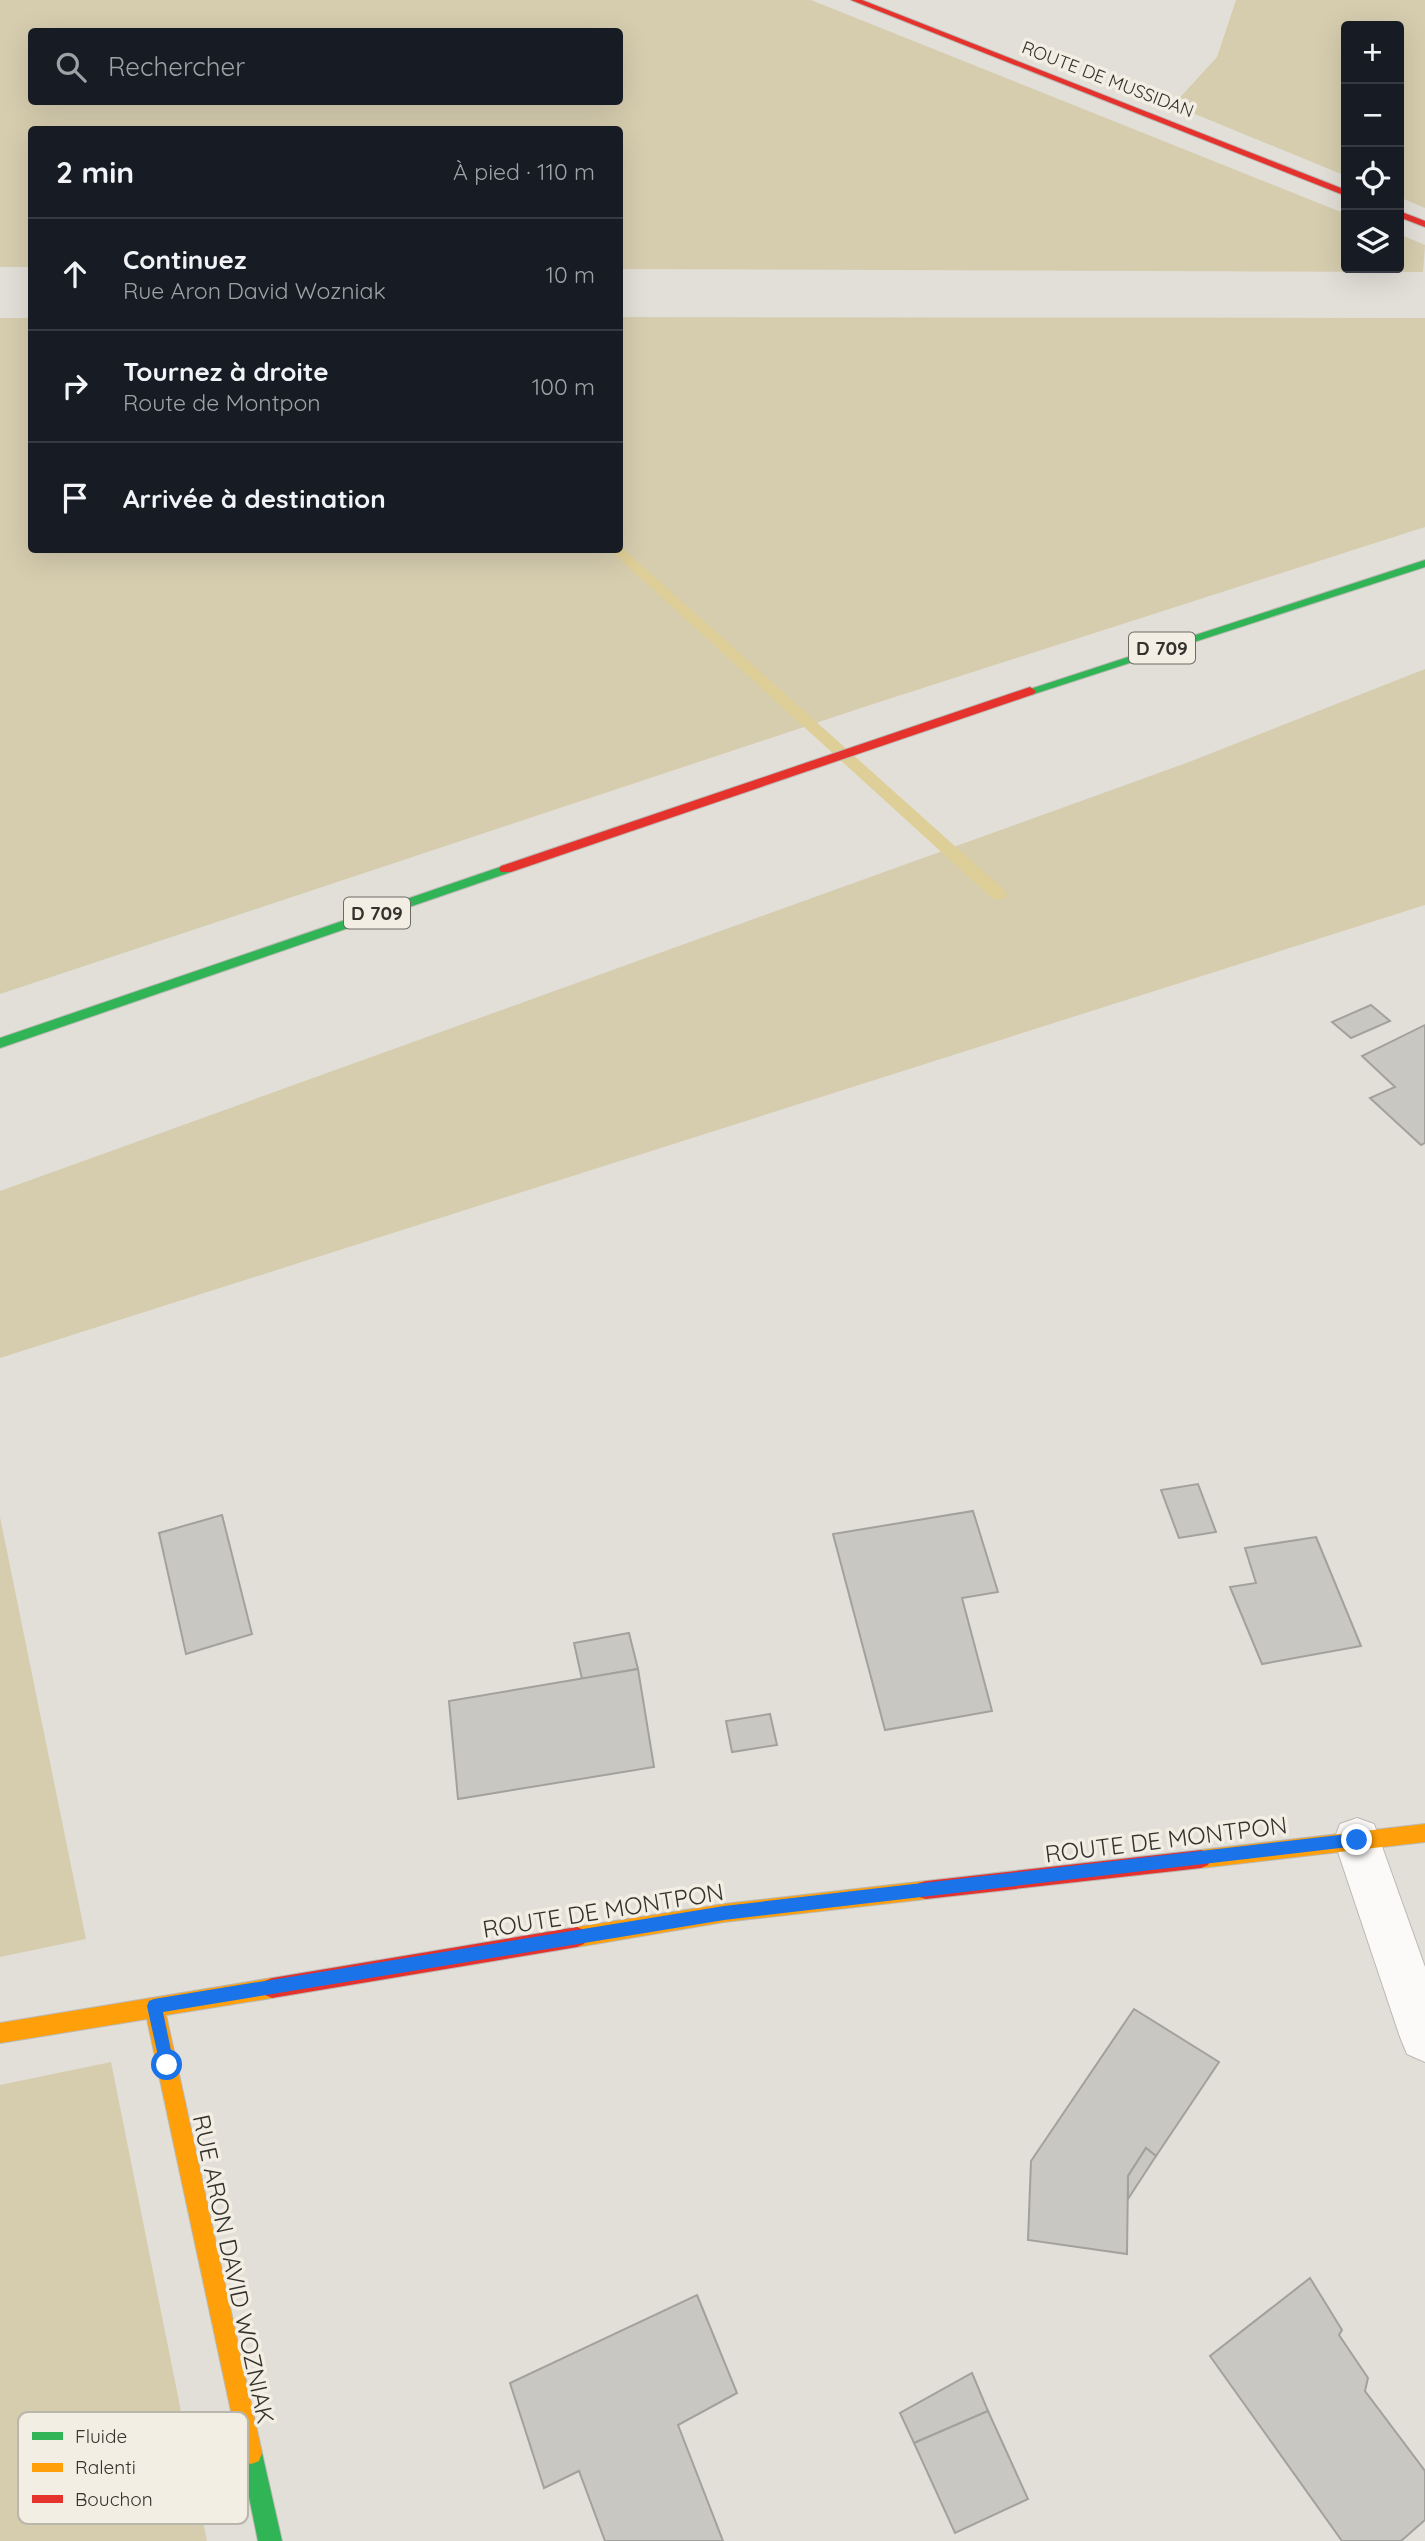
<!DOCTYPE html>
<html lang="fr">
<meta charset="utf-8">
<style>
body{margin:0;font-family:Quicksand,sans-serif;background:#20242c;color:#f1f3f6}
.controls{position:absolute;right:21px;top:21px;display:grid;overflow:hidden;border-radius:7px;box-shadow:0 7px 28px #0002}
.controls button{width:63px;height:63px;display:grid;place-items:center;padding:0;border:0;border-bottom:2px solid #363941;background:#171b24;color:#f1f3f6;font:35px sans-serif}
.stop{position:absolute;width:21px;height:21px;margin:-16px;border:5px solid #1a73e8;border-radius:50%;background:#fff}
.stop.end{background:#1a73e8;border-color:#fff;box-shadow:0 2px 7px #0008}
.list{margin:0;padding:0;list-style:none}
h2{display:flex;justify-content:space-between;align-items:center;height:91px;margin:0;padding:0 28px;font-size:30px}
h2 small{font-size:23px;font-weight:400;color:#9ea1a6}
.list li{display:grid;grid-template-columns:46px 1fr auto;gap:21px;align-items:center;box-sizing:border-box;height:112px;padding:0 28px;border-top:2px solid #363941}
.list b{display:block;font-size:26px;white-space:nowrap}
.list p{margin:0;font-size:23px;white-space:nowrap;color:#9ea1a6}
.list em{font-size:23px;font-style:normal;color:#9ea1a6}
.icon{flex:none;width:38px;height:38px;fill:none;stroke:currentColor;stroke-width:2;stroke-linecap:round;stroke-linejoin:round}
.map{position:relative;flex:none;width:1425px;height:2541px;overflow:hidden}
.search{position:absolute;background:#171b24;box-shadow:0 7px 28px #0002;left:28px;top:28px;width:595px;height:77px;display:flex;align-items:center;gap:18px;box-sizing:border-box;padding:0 24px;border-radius:7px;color:#9ea1a6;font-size:26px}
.panel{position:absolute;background:#171b24;box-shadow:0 7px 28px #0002;left:28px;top:126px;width:595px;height:427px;border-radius:7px}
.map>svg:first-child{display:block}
.green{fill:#d6cdaf;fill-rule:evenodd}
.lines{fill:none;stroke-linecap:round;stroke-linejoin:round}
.stream{fill:#dece97;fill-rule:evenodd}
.building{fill:#c8c7c2;stroke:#a3a19c;stroke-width:2}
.street-casing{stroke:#bbb9b4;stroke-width:2}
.fast-casing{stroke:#bbb9b4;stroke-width:2}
.slow-casing{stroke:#bbb9b4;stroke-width:2}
.jam-casing{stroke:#bbb9b4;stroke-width:2}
.street{fill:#fbfaf9;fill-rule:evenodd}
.fast{fill:#30b455;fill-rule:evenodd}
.slow{fill:#ff9f0a;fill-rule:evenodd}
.jam{fill:#e5322d;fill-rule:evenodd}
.route{fill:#1a73e8}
.labels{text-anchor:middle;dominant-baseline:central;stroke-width:7;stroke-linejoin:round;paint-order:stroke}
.far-street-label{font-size:18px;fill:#33322d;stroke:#f2eee3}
.shield{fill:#f2eee3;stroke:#6c6a64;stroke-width:2}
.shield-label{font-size:19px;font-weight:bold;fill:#33322d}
.near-street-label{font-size:24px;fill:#33322d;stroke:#f2eee3}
.key{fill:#f2eee3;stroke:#b9b6ac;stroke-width:2}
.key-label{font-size:19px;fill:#33322d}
</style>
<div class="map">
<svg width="1425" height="2541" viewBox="0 0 1425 2541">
<rect width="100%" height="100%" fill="#e2dfd8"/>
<g class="green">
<path d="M 0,0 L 811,0 L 1346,214 L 1346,268 L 1399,268 L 1399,234 L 1425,245 L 1423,272 L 620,269 L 620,130 L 32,130 L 31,267 L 0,267 ZM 32,32 L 620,32 L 620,102 L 32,102 Z"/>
<path d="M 1236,0 L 1425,0 L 1425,208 L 1399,197 L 1399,26 L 1346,26 L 1346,176 L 1173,105 L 1217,57 Z"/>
<path d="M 620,317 L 1425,318 L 1425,527 L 870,705 L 0,994 L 0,318 L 31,318 L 32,550 L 620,550 Z"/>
<path d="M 1425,669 L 1425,905 L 0,1358 L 0,1191 L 1189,762 Z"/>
<path d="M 0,1517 L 86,1939 L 0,1957 Z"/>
<path d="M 111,2062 L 207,2541 L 0,2541 L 0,2085 Z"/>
</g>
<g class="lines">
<path class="stream" d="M 620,546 L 1005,891 L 1007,895 L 1005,899 L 993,899 L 613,553 L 611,550 L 620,550 Z"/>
</g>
<g class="building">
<path d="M 1371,1005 L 1390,1021 L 1351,1038 L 1332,1022 Z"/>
<path d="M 1425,1025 L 1425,1143 L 1421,1145 L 1370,1098 L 1395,1087 L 1362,1056 Z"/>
<path d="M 1198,1484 L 1216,1532 L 1179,1538 L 1161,1490 Z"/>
<path d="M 973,1511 L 998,1592 L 962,1598 L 992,1711 L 885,1730 L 833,1534 Z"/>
<path d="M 222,1515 L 252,1634 L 186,1654 L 159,1533 Z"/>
<path d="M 1316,1537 L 1361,1646 L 1262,1664 L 1230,1587 L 1256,1583 L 1245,1548 Z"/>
<path d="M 629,1633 L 638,1669 L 582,1679 L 574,1643 Z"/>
<path d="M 638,1669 L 654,1767 L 458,1799 L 449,1701 Z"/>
<path d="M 770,1714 L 777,1745 L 732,1752 L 726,1721 Z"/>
<path d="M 1134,2009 L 1219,2062 L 1156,2156 L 1146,2148 L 1128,2176 L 1127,2254 L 1028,2240 L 1031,2161 Z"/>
<path d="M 1146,2148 L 1156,2156 L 1128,2199 L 1128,2176 Z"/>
<path d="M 1310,2278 L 1342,2330 L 1339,2335 L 1368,2378 L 1365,2391 L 1425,2471 L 1425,2520 L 1401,2541 L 1342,2541 L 1210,2356 Z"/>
<path d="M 697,2295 L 737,2393 L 678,2425 L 723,2541 L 605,2541 L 579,2471 L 544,2488 L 510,2383 Z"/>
<path d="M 972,2373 L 988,2411 L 914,2443 L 900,2413 Z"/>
<path d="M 988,2411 L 1028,2499 L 955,2533 L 914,2443 Z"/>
</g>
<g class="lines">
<g class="street-casing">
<path id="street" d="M 1357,1818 L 1374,1824 L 1425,1967 L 1425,2062 L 1407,2054 L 1400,2037 L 1334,1840 L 1340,1824 Z"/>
</g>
<g class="fast-casing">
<g id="fast">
<path d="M 1425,560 L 1425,567 L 1034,694 L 1030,695 L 1024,691 Z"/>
<path d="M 506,865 L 511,866 L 511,872 L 0,1048 L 0,1038 Z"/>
<path d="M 251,2442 L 259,2445 L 262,2453 L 282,2541 L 258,2541 L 240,2453 L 243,2445 Z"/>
</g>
</g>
<g class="slow-casing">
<g id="slow">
<path d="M 1425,1824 L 1425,1842 L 1201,1868 L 1194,1865 L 1191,1859 L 1194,1853 L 1201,1850 Z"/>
<path d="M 926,1881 L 933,1883 L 936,1890 L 933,1897 L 926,1899 L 724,1922 L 577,1947 L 570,1944 L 567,1937 L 570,1930 L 577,1927 L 724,1904 Z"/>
<path d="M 272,1978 L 279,1981 L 282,1988 L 279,1995 L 272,1998 L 166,2015 L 262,2453 L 259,2461 L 251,2464 L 243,2461 L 240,2453 L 147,2019 L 0,2043 L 0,2023 Z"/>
</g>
</g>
<g class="jam-casing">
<g id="jam">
<path d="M 851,0 L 862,0 L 1346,190 L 1346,196 Z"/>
<path d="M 1399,211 L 1425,221 L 1425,227 L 1399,217 Z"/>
<path d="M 1030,687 L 1036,691 L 1034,694 L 511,872 L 501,872 L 499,869 L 501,866 Z"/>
<path d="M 1201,1850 L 1208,1853 L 1211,1859 L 1208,1865 L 1201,1868 L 926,1899 L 919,1897 L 916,1890 L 919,1883 L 926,1881 Z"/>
<path d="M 577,1927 L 584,1930 L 587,1937 L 584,1944 L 577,1947 L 272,1998 L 265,1995 L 262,1988 L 265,1981 L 272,1978 Z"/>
</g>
</g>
<use href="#street" class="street"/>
<use href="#fast" class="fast"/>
<use href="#slow" class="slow"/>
<use href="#jam" class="jam"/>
</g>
<path class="route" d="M 1357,1833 L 1364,1840 L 1357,1846 L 724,1920 L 163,2012 L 174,2065 L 172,2070 L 167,2072 L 162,2070 L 160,2065 L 147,2006 L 149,2001 L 154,1999 L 724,1906 Z"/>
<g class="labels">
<g class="far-street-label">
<text transform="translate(1108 79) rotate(21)">ROUTE DE MUSSIDAN</text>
</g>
<g class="shield">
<rect x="1129" y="632.5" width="66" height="31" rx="5"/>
<rect x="344" y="897.5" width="66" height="31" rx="5"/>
</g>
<g class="shield-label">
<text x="1162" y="648">D 709</text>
<text x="377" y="913">D 709</text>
</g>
<g class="near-street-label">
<text transform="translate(1166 1839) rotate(-7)">ROUTE DE MONTPON</text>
<text transform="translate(603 1910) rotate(-9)">ROUTE DE MONTPON</text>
<text transform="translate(234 2269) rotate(78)">RUE ARON DAVID WOZNIAK</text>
</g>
</g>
<rect x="18" y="2412" width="230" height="112" rx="10" class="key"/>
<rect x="32" y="2432" width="31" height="8" fill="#30b455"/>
<rect x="32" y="2463" width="31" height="9" fill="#ff9f0a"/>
<rect x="32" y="2495" width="31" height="8" fill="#e5322d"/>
<g class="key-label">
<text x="75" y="2443">Fluide</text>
<text x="75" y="2474">Ralenti</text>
<text x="75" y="2506">Bouchon</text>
</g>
</svg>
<div class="controls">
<button>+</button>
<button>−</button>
<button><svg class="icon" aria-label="locate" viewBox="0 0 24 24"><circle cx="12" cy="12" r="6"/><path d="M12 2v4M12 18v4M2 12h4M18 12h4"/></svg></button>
<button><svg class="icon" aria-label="layers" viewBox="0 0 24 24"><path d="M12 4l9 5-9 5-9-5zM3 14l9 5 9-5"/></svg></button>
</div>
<div class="stop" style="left:167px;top:2065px"></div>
<div class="stop end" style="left:1357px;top:1840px"></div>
<div class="search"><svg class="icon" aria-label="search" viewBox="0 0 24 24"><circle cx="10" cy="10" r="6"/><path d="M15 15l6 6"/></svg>Rechercher</div>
<section class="panel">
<h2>2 min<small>À pied · 110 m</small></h2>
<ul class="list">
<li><svg class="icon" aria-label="ahead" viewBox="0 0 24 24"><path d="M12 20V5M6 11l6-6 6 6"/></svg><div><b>Continuez</b><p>Rue Aron David Wozniak</p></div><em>10 m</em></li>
<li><svg class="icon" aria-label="right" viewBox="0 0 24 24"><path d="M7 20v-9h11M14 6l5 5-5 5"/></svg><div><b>Tournez à droite</b><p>Route de Montpon</p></div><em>100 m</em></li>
<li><svg class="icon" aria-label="arrive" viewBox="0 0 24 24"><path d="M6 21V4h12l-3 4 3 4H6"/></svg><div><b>Arrivée à destination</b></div></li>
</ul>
</section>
</div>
